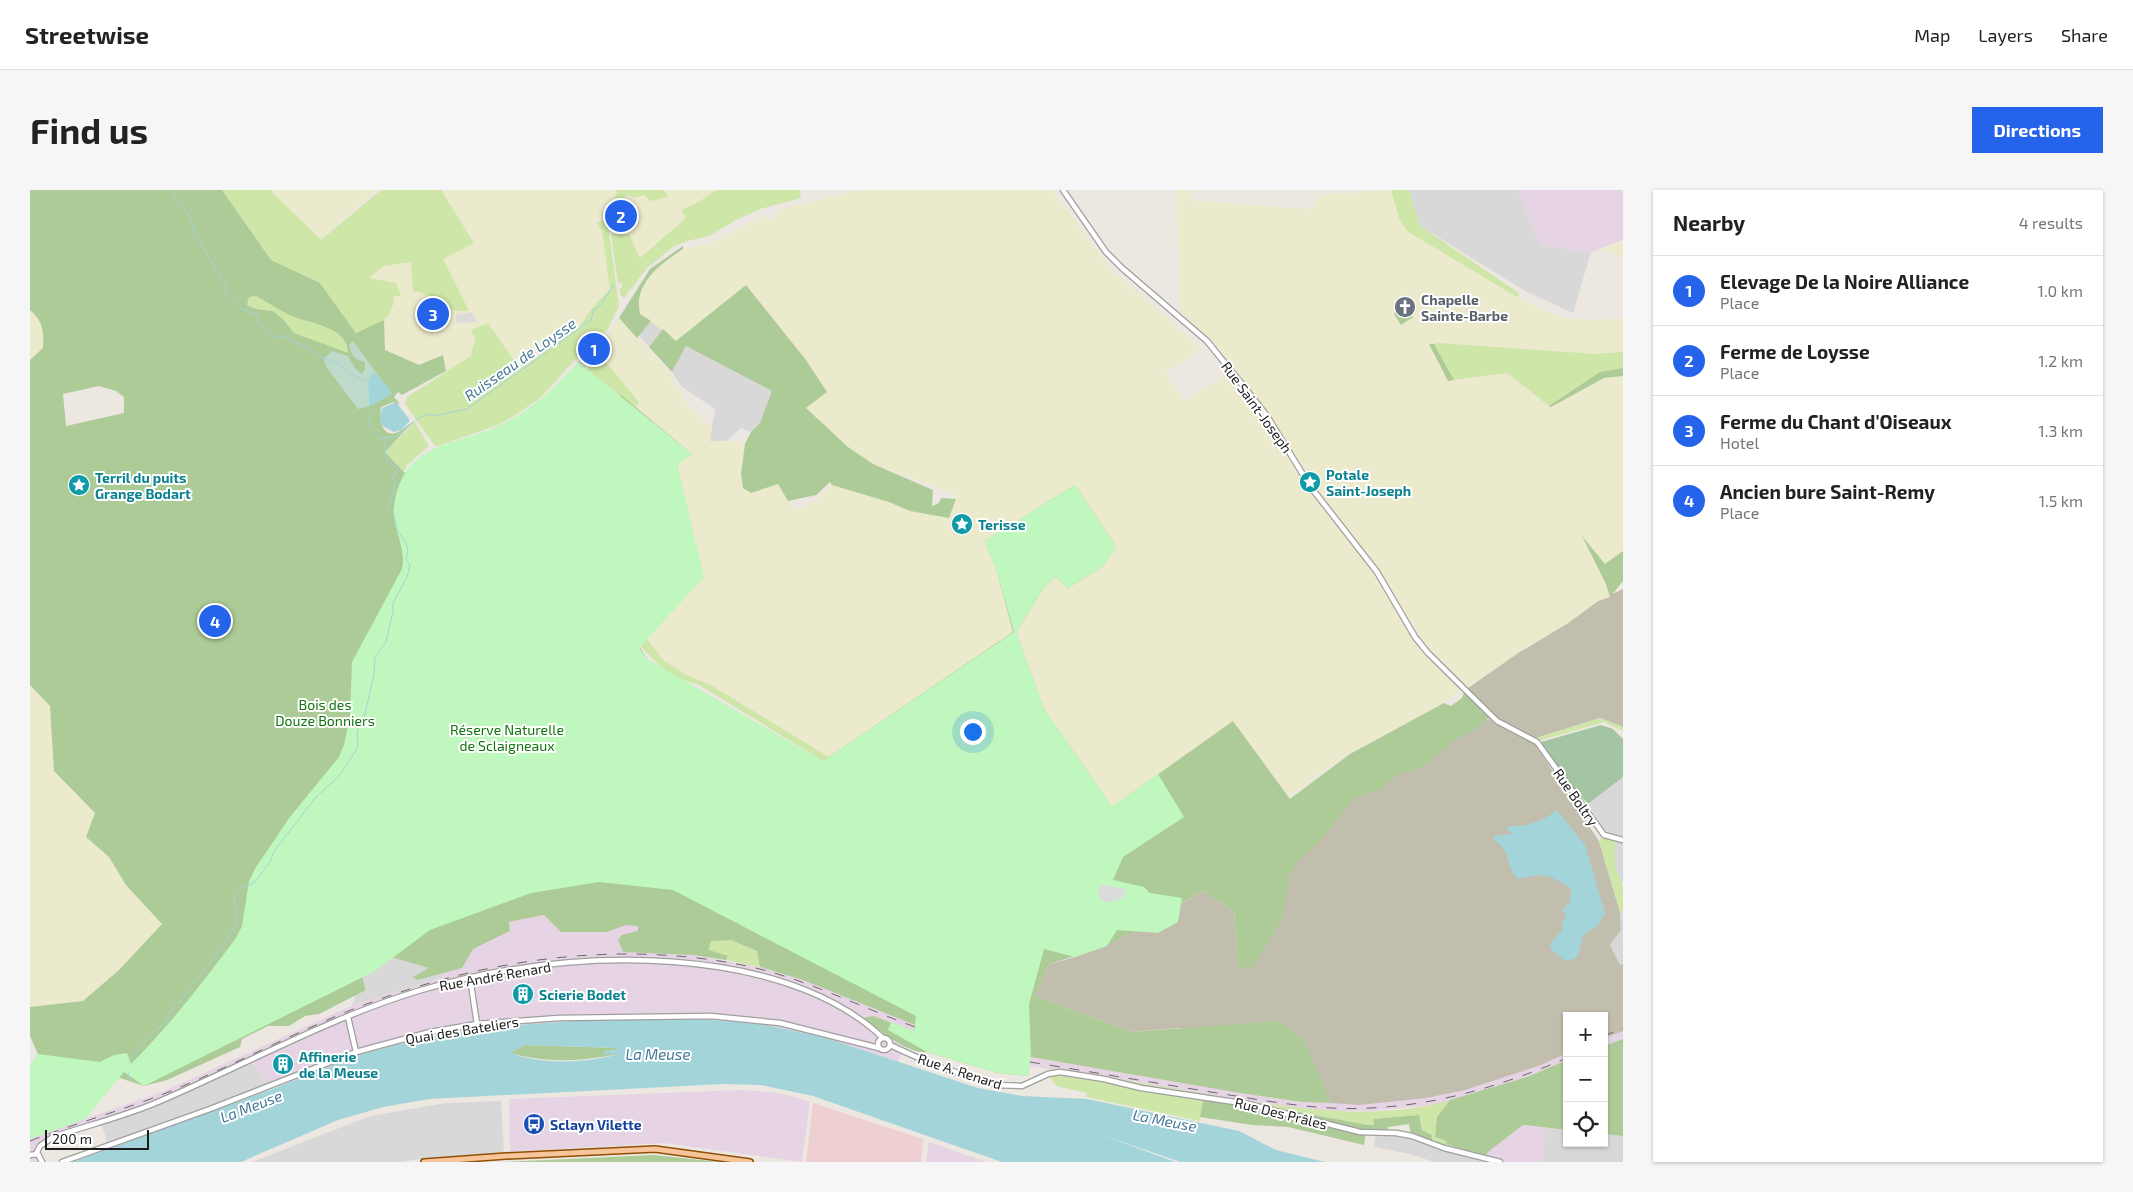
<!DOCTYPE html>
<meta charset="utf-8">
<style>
body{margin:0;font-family:"Exo 2",sans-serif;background:#f6f6f6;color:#222}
.controls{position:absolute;right:15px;bottom:15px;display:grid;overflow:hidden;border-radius:0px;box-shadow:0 1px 4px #0004}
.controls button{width:45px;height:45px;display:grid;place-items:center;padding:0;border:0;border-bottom:1px solid #e0e0e0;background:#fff;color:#222;font:25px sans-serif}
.scale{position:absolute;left:15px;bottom:12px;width:104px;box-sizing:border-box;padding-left:5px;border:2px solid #1b1b1b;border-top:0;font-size:14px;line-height:18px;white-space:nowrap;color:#1b1b1b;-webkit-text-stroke:4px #fff;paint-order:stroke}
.you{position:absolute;left:942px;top:541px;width:18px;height:18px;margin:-12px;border:4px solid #fff;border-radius:50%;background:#1a73e8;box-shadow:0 0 0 8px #1a73e833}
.badge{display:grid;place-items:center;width:32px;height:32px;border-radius:50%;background:#2563eb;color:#fff;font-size:16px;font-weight:700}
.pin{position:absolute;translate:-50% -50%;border:2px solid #fff;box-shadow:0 1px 5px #0006}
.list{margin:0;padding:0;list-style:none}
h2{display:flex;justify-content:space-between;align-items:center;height:65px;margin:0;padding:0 20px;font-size:21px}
h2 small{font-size:16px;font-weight:400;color:#767676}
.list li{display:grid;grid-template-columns:32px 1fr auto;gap:15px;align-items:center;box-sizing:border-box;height:70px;padding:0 20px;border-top:1px solid #e0e0e0}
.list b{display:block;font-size:19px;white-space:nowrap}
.list p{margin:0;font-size:16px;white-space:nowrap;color:#767676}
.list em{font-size:16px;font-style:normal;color:#767676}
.icon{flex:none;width:28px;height:28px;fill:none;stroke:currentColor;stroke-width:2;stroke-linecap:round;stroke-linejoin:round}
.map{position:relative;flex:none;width:1593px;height:972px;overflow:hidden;border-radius:0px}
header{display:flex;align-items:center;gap:30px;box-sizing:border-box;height:70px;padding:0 25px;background:#fff;border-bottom:1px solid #e0e0e0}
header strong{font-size:24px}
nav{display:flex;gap:28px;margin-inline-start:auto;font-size:18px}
.intro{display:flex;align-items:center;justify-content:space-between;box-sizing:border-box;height:120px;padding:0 30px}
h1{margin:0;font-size:35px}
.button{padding:12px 22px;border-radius:0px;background:#2563eb;color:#fff;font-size:18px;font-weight:700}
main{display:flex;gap:30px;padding:0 30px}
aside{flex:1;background:#fff;border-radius:0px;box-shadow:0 1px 4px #0004}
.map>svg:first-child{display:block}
.residential{fill:#d9d8d8}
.commercial{fill:#eed0d3}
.industrial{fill:#e6d3e4}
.construction{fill:#c1bead}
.farmland{fill:#ebeacc}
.grass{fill:#cee6a8}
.forest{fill:#adcb97;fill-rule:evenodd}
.wetland{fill:#bedaca}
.cemetery{fill:#a3c5a4}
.park{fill:#c0f7be}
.parking{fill:#dbdbdb}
.water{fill:#a2d4d9;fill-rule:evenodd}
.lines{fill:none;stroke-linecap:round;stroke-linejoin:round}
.stream{stroke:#a2d4d9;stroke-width:1}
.minor-casing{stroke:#9f9f9f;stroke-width:7}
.major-casing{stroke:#8e5005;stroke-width:8}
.minor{stroke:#fff;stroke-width:4.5}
.major{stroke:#f8c49a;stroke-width:5}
.rail{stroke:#696969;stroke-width:1;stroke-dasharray:10 10;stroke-linecap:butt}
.labels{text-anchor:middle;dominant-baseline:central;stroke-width:4;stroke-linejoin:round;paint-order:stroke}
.worship-label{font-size:14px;font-weight:bold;fill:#5b616d;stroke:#fff;text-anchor:start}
.street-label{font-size:14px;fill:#1b1b1b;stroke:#fff}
.culture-label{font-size:14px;font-weight:bold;fill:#0d838f;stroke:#fff;text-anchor:start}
.park-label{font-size:14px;fill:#12740e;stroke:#fff}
.transit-label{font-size:14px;font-weight:bold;fill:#164399;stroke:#fff;text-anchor:start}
.water-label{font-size:15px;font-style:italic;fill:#467998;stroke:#fff}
</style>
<header>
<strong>Streetwise</strong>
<nav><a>Map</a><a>Layers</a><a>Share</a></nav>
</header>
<div class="intro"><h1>Find us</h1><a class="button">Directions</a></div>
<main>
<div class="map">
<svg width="1593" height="972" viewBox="0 0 1593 972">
<rect width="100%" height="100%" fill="#ede7e1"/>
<g class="residential">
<path d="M 1379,0 L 1488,0 L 1510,55 L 1561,62 L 1543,123 L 1495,101 L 1390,36 Z"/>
<path d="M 621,131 L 633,139 L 619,157 L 609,145 Z"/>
<path d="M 573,148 L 571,158 L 556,175 L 553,184 L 534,187 Z"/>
<path d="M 656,156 L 743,201 L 730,233 L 721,242 L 711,238 L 697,251 L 679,251 L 685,219 L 652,197 L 642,182 Z"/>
<path d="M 1593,587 L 1593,691 L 1591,692 L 1585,676 L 1585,648 L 1574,640 L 1558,614 Z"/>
<path d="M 1593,720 L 1593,774 L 1590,775 L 1580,755 L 1591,740 L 1590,722 Z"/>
<path d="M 358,766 L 407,767 L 413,787 L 321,816 L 327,803 L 336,799 L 332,786 Z"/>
<path d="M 222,869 L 240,900 L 80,960 L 70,930 L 123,912 Z"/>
<path d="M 471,911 L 474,963 L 395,968 L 372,972 L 222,972 L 340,926 L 416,913 Z"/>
<path d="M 1515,938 L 1537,940 L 1537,953 L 1574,953 L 1574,944 L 1593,946 L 1593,972 L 1513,972 Z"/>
<path d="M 1346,944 L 1371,946 L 1419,962 L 1453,970 L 1477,972 L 1404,972 L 1380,964 L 1344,957 Z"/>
</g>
<path class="commercial" d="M 783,913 L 893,949 L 891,972 L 776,972 Z"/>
<g class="industrial">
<path d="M 1488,0 L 1593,0 L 1593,50 L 1561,62 L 1510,55 Z"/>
<path d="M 602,722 L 663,765 L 730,777 L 773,789 L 885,835 L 884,841 L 843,826 L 834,829 L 875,855 L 868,872 L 793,847 L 736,835 L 681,830 L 571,829 L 460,837 L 392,848 L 329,865 L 240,900 L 221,869 L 123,912 L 17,948 L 9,955 L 14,972 L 0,972 L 0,948 L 132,902 L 321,816 L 413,787 L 407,767 L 443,759 L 480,741 L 479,732 L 527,723 Z"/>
<path d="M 1580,755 L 1590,775 L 1593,774 L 1593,849 L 1574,856 L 1574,826 L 1537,826 L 1537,870 L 1497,887 L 1404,915 L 1340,921 L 1297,921 L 1247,916 L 999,876 L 1001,867 L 1210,903 L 1272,912 L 1300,913 Z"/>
<path d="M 712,900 L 749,903 L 780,912 L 772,972 L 634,953 L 480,962 L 479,909 Z"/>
<path d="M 1493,935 L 1515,938 L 1513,972 L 1477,972 L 1455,966 L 1458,961 Z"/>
<path d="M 899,952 L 939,966 L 957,972 L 896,972 Z"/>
</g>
<g class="construction">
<path d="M 1593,399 L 1593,537 L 1570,528 L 1506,548 L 1474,536 L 1435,500 L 1488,463 L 1538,433 L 1568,411 Z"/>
<path d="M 1459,529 L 1504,553 L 1569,651 L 1590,722 L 1591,740 L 1580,755 L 1590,775 L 1593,774 L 1593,841 L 1574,848 L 1574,826 L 1537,826 L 1537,863 L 1511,875 L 1435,900 L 1396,908 L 1329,915 L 1301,913 L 1293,896 L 1150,838 L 1102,842 L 1005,806 L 1019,774 L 1045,767 L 1124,730 L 1173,701 L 1204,722 L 1208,776 L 1264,672 L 1324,605 Z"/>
</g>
<g class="farmland">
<path d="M 240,0 L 346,0 L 291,50 Z"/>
<path d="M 411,0 L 587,0 L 585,11 L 599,5 L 604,8 L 614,5 L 638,6 L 634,0 L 686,0 L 670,11 L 651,20 L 656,28 L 610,68 L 599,44 L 581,44 L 575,15 L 577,29 L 567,33 L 572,41 L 580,99 L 563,117 L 549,137 L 509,163 L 490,179 L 444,144 L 444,159 L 441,166 L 417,183 L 413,165 L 389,175 L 355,160 L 354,130 L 363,119 L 364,106 L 370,106 L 338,88 L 354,76 L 381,72 L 397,103 L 409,113 L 413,69 L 444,52 Z"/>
<path d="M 829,0 L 1022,0 L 1081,79 L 1171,158 L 1135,184 L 1155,211 L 1200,182 L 1237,231 L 1275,292 L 1343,381 L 1381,446 L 1428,497 L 1428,502 L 1414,513 L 1316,565 L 1259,606 L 1203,531 L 1083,617 L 1014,519 L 987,441 L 1013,399 L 1025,386 L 1073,376 L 955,351 L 967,382 L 984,442 L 799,567 L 679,494 L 656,486 L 633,470 L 614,445 L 647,274 L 662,263 L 606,217 L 609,212 L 568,163 L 589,128 L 632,174 L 661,219 L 682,238 L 680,251 L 710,252 L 715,254 L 711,285 L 748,294 L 765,321 L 788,309 L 801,294 L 859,312 L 880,321 L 919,328 L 925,318 L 927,305 L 843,274 L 818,257 L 775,218 L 797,202 L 776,170 L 717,95 L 646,151 L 610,124 L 607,111 L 613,95 L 633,72 L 653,59 L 690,50 L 713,36 L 736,26 L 742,30 L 751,19 Z"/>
<path d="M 1147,0 L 1158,0 L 1164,11 L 1282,19 L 1291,5 L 1361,0 L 1369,28 L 1487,107 L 1532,128 L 1566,130 L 1593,128 L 1593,162 L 1565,164 L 1399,155 L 1418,191 L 1477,183 L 1521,217 L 1574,188 L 1593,186 L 1593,361 L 1575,374 L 1554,350 L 1576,394 L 1580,407 L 1568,411 L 1538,433 L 1488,463 L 1435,500 L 1431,491 L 1397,457 L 1338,366 L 1287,299 L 1286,289 L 1274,280 L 1212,187 L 1184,153 L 1150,122 Z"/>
<path d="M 1593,50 L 1593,67 L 1570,60 Z"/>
<path d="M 0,120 L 11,130 L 14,145 L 13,158 L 0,170 Z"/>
<path d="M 0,496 L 20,516 L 25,583 L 65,623 L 56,647 L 80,667 L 96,695 L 132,734 L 89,780 L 53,811 L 0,817 Z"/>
</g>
<g class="grass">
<path d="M 192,0 L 240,0 L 291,50 L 351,0 L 411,0 L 444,53 L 413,69 L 439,121 C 411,124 409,104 383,101 L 381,72 L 354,76 L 339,88 L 366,93 L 371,106 L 364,106 C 363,132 347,134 326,143 L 290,93 L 241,70 Z"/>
<path d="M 587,0 L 634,0 L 638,7 L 620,11 L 614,5 L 604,8 L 599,5 L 584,12 Z"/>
<path d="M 686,0 L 769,0 L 771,8 L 730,19 L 706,30 L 679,46 L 657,51 L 643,57 L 618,77 L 594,108 L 591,106 L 589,99 L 592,98 L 592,93 L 588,93 L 581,44 L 599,44 L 610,68 L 656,28 L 651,20 L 670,11 Z"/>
<path d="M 1361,0 L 1379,0 L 1390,36 L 1489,103 L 1487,107 L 1377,41 L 1369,28 Z"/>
<path d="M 577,29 L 589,116 L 578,139 L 542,173 L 510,208 L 484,226 L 468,235 L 408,256 L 404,255 L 375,214 L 377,207 L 441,166 L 445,149 L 441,140 L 458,133 L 490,179 L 549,137 L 563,117 L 580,99 L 572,41 L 567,33 Z"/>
<path d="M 226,106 C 239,113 253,123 268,128 C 286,134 317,138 318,164 L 264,143 L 254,130 L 243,121 L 226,119 L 217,114 L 219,107 Z"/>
<path d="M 1409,153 L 1565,164 L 1593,162 L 1593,178 L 1570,182 L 1519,216 L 1477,183 L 1424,190 L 1404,154 Z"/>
<path d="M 568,163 L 609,212 L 606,217 L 557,181 L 561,170 Z"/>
<path d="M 385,232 L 399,256 L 377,275 L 374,281 L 355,262 Z"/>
<path d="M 614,445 L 633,470 L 656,485 L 679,494 L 799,567 L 793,571 L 666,493 C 641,492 623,469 607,452 Z"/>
<path d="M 1570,528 L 1593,537 L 1593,541 L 1574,532 L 1508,551 L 1506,548 Z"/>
<path d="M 1574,645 L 1585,648 L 1585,676 L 1593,697 L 1593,720 L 1590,722 L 1569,651 Z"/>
<path d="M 681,750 L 701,750 L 727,761 L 730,777 L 696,770 L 698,767 L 679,761 Z"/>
<path d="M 1023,878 C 1074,887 1126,895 1177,904 C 1256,917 1341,933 1420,910 L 1407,927 L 1405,947 L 1418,951 L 1415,957 L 1402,952 L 1402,945 L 1392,940 L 1389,925 L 1343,929 L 1344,936 L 1338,935 L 1264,921 L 1261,925 L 1174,906 L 1170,931 L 1056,907 L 1057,903 L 1026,896 L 1018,884 Z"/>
</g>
<g class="forest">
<path d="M 0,0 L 192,0 L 241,70 L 290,93 L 326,143 L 354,130 L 355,160 L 389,175 L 413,165 L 416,181 L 372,205 L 368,202 L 364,207 L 370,214 L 363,212 L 351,217 C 349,229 352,251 370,241 C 375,238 379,234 384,231 L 355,262 L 377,285 L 591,205 L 662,264 L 647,274 L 673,387 L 607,453 L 617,469 L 675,511 L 793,571 L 983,442 L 967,382 L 955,351 L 1045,295 L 1086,357 L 1073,376 L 1038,398 L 1025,386 L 1013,399 L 986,442 L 1014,519 L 1082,617 L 1203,531 L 1260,609 L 1320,564 L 1414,513 L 1421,516 L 1432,508 L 1435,500 L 1461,526 L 1448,538 L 1424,550 L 1395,575 L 1386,580 L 1370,583 L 1351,599 L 1323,609 L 1292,649 L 1268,671 L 1258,688 L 1256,712 L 1251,731 L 1223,778 L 1208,777 L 1204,722 L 1173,701 L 1077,756 L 1019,774 L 1005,806 L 1102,842 L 1250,831 L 1274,850 L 1301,913 L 1272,912 L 1210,903 L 1001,867 L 998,886 L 968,883 L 897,862 C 879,865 848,839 833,828 L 843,826 L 884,841 L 885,835 L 773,790 L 730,777 L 727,761 L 701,750 L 681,751 L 679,760 L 698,766 L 696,770 L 663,765 L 593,762 L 588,750 L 592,745 L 608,741 L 608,736 L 596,735 L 577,742 L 531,742 L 514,725 L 479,732 L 480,741 L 443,759 L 432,778 L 387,790 L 383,787 L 399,778 L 358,766 L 332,786 L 336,800 L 289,824 L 275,826 L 259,836 L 238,836 L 212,849 L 210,857 L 137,890 L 114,896 L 90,888 L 75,887 L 37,935 L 0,948 L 0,876 L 8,864 L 0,846 L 0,817 L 53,811 L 89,780 L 132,734 L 96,695 L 79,667 L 56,647 L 65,623 L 24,581 L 20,516 L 0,495 L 0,170 L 13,158 C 14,141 13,131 0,120 ZM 226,106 C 239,113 253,123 267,128 C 285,134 317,138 318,163 L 264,143 L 254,130 L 243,121 L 226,119 L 217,115 L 219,107 ZM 69,196 L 86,201 L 94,207 L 94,223 L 36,236 L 33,204 Z"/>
<path d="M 653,56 L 653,59 C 630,74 603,94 610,124 L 621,131 L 607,148 L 589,128 L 620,79 Z"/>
<path d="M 716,95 L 776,170 L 797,202 L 776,218 L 818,257 L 843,274 L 903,300 L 902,316 L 909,313 L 911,308 L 926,309 L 919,328 L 880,321 L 859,312 L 802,295 L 800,292 L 786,305 L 758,311 L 748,294 L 721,303 L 713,298 L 711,284 L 715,254 L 721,242 L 730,233 L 742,201 L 656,156 L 642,182 L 619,157 L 633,139 L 646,151 Z"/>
<path d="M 1373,111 L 1383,127 L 1371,135 L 1364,124 L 1368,115 Z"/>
<path d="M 1399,154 L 1404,154 L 1424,190 L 1418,191 Z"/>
<path d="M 1593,178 L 1593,186 L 1574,188 L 1521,217 L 1519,216 L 1570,182 Z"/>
<path d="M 1552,346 L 1575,374 L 1593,361 L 1593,391 L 1580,407 L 1576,394 Z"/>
<path d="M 1593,849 L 1593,946 L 1574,944 L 1574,856 Z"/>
<path d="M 495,855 L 586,858 L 588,860 L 575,861 L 590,864 C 551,871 519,874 480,863 Z"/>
<path d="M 1537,870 L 1537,940 L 1493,935 L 1459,961 L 1455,966 L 1416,954 L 1417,951 L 1405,947 L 1407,927 L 1420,910 L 1497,887 Z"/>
<path d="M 1174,906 L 1260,925 L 1263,921 L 1338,935 L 1344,935 L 1343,929 L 1389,925 L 1392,940 L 1402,945 L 1402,952 L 1381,945 L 1379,934 L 1358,937 L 1357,943 L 1336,942 L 1334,955 L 1258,937 L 1222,935 L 1170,927 Z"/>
<path d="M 624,965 L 689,972 L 470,972 L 475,972 Z"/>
</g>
<path class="wetland" d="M 323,151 L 362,204 L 338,217 L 328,219 L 297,178 L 293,169 L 302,161 L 318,166 L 325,178 L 332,184 L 335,179 L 335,172 C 324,170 322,165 319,155 Z"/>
<path class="cemetery" d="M 1571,535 L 1583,539 L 1593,549 L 1593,587 L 1558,614 L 1541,595 L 1511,552 Z"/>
<path class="park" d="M 548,172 L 662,264 L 647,274 L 674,387 L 609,458 L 617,469 L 793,571 L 984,442 L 967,382 L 955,351 L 1045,295 L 1086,357 L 1073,376 L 1038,398 L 1025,386 L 1013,399 L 986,442 L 1014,519 L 1082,617 L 1128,584 L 1154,627 L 1093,667 L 1083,690 L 1114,697 L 1120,703 L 1152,708 L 1148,732 L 1128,743 L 1087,740 L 1077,756 L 1045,767 L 1014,759 L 999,814 L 1001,867 L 998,886 L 968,883 L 897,862 L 858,840 L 861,832 L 884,841 L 886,826 L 643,700 L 569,692 L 501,703 L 400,740 L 345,781 L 114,896 L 94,882 L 55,929 L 0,949 L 0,876 L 8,864 L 70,872 L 84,865 L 97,863 L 101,874 C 140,835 173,792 206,748 L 212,736 L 219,691 L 226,677 L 260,627 L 309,567 L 314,555 L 320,526 L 322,472 L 372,379 C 377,356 361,338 364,316 C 374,248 427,258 475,233 C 503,219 527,195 548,172 Z"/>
<g class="parking">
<path d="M 442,122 L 447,132 L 428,133 L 426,130 L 426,125 Z"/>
<path d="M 1072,695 L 1096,699 L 1093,708 L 1078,713 L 1069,708 L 1069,697 Z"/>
</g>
<g class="water">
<path d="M 344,182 L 359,198 L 362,204 L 338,217 C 343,205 333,191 344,182 Z"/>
<path d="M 366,212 L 379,229 L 379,232 L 371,240 L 364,242 L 353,236 L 350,229 L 352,218 Z"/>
<path d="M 1527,620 L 1555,655 L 1575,723 L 1569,734 L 1553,746 L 1547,768 L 1535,771 L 1521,759 L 1520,754 L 1533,739 L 1532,733 L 1536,725 L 1532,720 L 1540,712 L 1541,699 C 1517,683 1516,683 1488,689 C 1475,677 1483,662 1463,649 L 1463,646 L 1483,644 L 1477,640 L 1479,636 C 1496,637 1514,631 1527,620 Z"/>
<path d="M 571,829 L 681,830 L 736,835 L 793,847 L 948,898 L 992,906 L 1057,909 L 1209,941 L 1246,960 L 1295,972 L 1150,972 L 1067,943 L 1145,972 L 972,972 L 783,906 L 731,895 L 693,894 L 399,909 L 353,917 L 308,930 L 211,972 L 43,972 L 240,900 L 329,865 L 392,848 L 460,837 ZM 495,855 L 586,858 L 588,860 L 575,861 L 573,865 L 590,864 C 555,873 514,875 480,863 Z"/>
</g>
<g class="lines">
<g class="stream">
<path d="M 143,0 C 145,13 162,21 164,41 L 196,97 L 196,103 L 212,119 L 227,124 L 229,135 L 247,147 L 253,146 L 280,159 L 294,169 L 308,173 L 321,184 L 339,191"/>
<path d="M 346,220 L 340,228 L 339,234 L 348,248 L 366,247 L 385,231"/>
<path d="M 386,230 L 397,224 L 403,226 L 437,219 L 561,130 L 564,119 L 569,117 L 584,94"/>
<path d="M 354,248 L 356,270 L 368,279 L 362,289 L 365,290 L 364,300 L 358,318 L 361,324"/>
<path d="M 99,870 L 123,842 L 135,833 L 143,817 L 154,807 L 159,798 C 168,790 203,743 206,733 C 209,722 200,713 207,703 C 212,694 219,697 225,692 C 231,683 242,673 243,663 L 285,608 L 310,585 L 328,557 L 327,542 L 334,528 L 344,484 L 345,467 L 356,452 L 363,421 L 363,413 L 377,387 L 380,376 L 376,368 L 378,361 L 376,353 L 367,340 L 364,326"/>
<path d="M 98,882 L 100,890"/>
</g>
<g class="minor-casing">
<g id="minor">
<path d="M 1033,0 L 1076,62 L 1092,78 L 1177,151 L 1215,198 L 1237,226 L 1280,296 L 1347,382 L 1385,447 L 1398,463 L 1467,531 L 1507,552 L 1574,645 L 1593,650"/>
<path d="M 440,788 L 447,834"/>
<path d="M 318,827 L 326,862"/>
<circle cx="854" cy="854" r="6"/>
<path d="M 860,855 L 904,875 L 965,895 L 992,896 L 1018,884 L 1030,882 L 1074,889 L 1111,898 L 1218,914 L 1330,942 L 1366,943 L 1382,946 L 1414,958 L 1470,972"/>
<path d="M 6,964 L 10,956 L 23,947 C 56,936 91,927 123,914 C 211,877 296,829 388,801 C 484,772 590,762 689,777 C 747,786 810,807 853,848"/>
<path d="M 0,965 L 8,964 L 12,972"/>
<path d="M 32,972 L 180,919 L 326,862 L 400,842 L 447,834 L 529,828 L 681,826 L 750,833 L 849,858"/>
</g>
</g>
<g class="major-casing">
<path id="major" d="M 394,972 L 476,966 L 625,959 L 720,972"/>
</g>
<use href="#minor" class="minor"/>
<use href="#major" class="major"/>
<g class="rail">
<path d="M 1574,846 L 1593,838"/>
<path d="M 1000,872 C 1062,882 1125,893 1187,903 C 1238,911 1289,921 1340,918 C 1409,915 1474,895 1537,868"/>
<path d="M 0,951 C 48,932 98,919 146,899 C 205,874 262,844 321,820 C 444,771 581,749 712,775 C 773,787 829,817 888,838"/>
</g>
</g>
<defs>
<g id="church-disc" transform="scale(1.125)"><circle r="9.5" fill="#6b7280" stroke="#fff"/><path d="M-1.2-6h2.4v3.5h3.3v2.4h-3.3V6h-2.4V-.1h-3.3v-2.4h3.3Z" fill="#fff"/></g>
<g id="sight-disc" transform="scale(1.125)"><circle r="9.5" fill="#0f9aa8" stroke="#fff"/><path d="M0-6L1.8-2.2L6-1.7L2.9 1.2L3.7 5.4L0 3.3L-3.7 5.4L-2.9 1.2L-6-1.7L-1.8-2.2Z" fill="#fff"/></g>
<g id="building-disc" transform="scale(1.125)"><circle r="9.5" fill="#0f9aa8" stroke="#fff"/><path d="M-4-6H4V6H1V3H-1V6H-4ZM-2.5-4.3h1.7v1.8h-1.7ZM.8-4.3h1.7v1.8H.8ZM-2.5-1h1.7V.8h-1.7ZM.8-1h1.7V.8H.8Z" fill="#fff"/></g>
<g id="bus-disc" transform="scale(1.125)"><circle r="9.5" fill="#1a4fb4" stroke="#fff"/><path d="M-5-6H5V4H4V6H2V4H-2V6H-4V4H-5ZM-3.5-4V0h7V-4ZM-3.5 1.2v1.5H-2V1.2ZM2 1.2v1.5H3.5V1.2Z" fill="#fff"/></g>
</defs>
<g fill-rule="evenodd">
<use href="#church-disc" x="1375" y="117"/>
<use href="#sight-disc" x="1280" y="292"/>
<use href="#sight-disc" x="49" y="295"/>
<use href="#sight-disc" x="932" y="334"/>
<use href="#building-disc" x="493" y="804"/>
<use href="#building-disc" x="253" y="874"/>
<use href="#bus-disc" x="504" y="934"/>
</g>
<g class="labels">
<g class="worship-label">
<text x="1391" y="109">Chapelle<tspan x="1391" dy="16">Sainte-Barbe</tspan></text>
</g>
<g class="street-label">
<text transform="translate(1227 217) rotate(54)">Rue Saint-Joseph</text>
<text transform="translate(1546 607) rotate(55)">Rue Boltry</text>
<text transform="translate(465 786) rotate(-10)">Rue André Renard</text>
<text transform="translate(432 840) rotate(-9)">Quai des Bateliers</text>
<text transform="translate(930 881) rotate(18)">Rue A. Renard</text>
<text transform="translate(1251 923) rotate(14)">Rue Des Prâles</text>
</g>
<g class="culture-label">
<text x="1296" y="284">Potale<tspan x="1296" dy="16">Saint-Joseph</tspan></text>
<text x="65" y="287">Terril du puits<tspan x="65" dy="16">Grange Bodart</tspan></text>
<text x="948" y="334">Terisse</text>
<text x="509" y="804">Scierie Bodet</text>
<text x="269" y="866">Affinerie<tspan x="269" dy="16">de la Meuse</tspan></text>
</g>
<g class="park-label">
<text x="295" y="514">Bois des<tspan x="295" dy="16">Douze Bonniers</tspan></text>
<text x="477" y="539">Réserve Naturelle<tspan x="477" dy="16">de Sclaigneaux</tspan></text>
</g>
<g class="transit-label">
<text x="520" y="934">Sclayn Vilette</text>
</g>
<g class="water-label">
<text transform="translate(490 169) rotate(-35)">Ruisseau de Loysse</text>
<text x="628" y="864">La Meuse</text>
<text transform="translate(221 916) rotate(-21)">La Meuse</text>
<text transform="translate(1135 930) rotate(11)">La Meuse</text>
</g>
</g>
</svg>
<div class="controls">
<button>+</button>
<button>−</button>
<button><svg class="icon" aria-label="locate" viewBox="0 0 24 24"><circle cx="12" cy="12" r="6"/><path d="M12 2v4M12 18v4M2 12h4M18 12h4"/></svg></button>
</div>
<div class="scale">200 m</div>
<div class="you"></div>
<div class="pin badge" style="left:564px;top:159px">1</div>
<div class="pin badge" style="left:591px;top:26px">2</div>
<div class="pin badge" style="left:403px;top:124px">3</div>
<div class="pin badge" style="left:185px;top:431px">4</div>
</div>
<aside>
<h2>Nearby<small>4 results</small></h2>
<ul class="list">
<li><span class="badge">1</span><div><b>Elevage De la Noire Alliance</b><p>Place</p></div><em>1.0 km</em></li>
<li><span class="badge">2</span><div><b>Ferme de Loysse</b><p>Place</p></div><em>1.2 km</em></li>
<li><span class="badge">3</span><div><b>Ferme du Chant d'Oiseaux</b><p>Hotel</p></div><em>1.3 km</em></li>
<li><span class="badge">4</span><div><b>Ancien bure Saint-Remy</b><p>Place</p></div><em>1.5 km</em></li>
</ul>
</aside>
</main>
